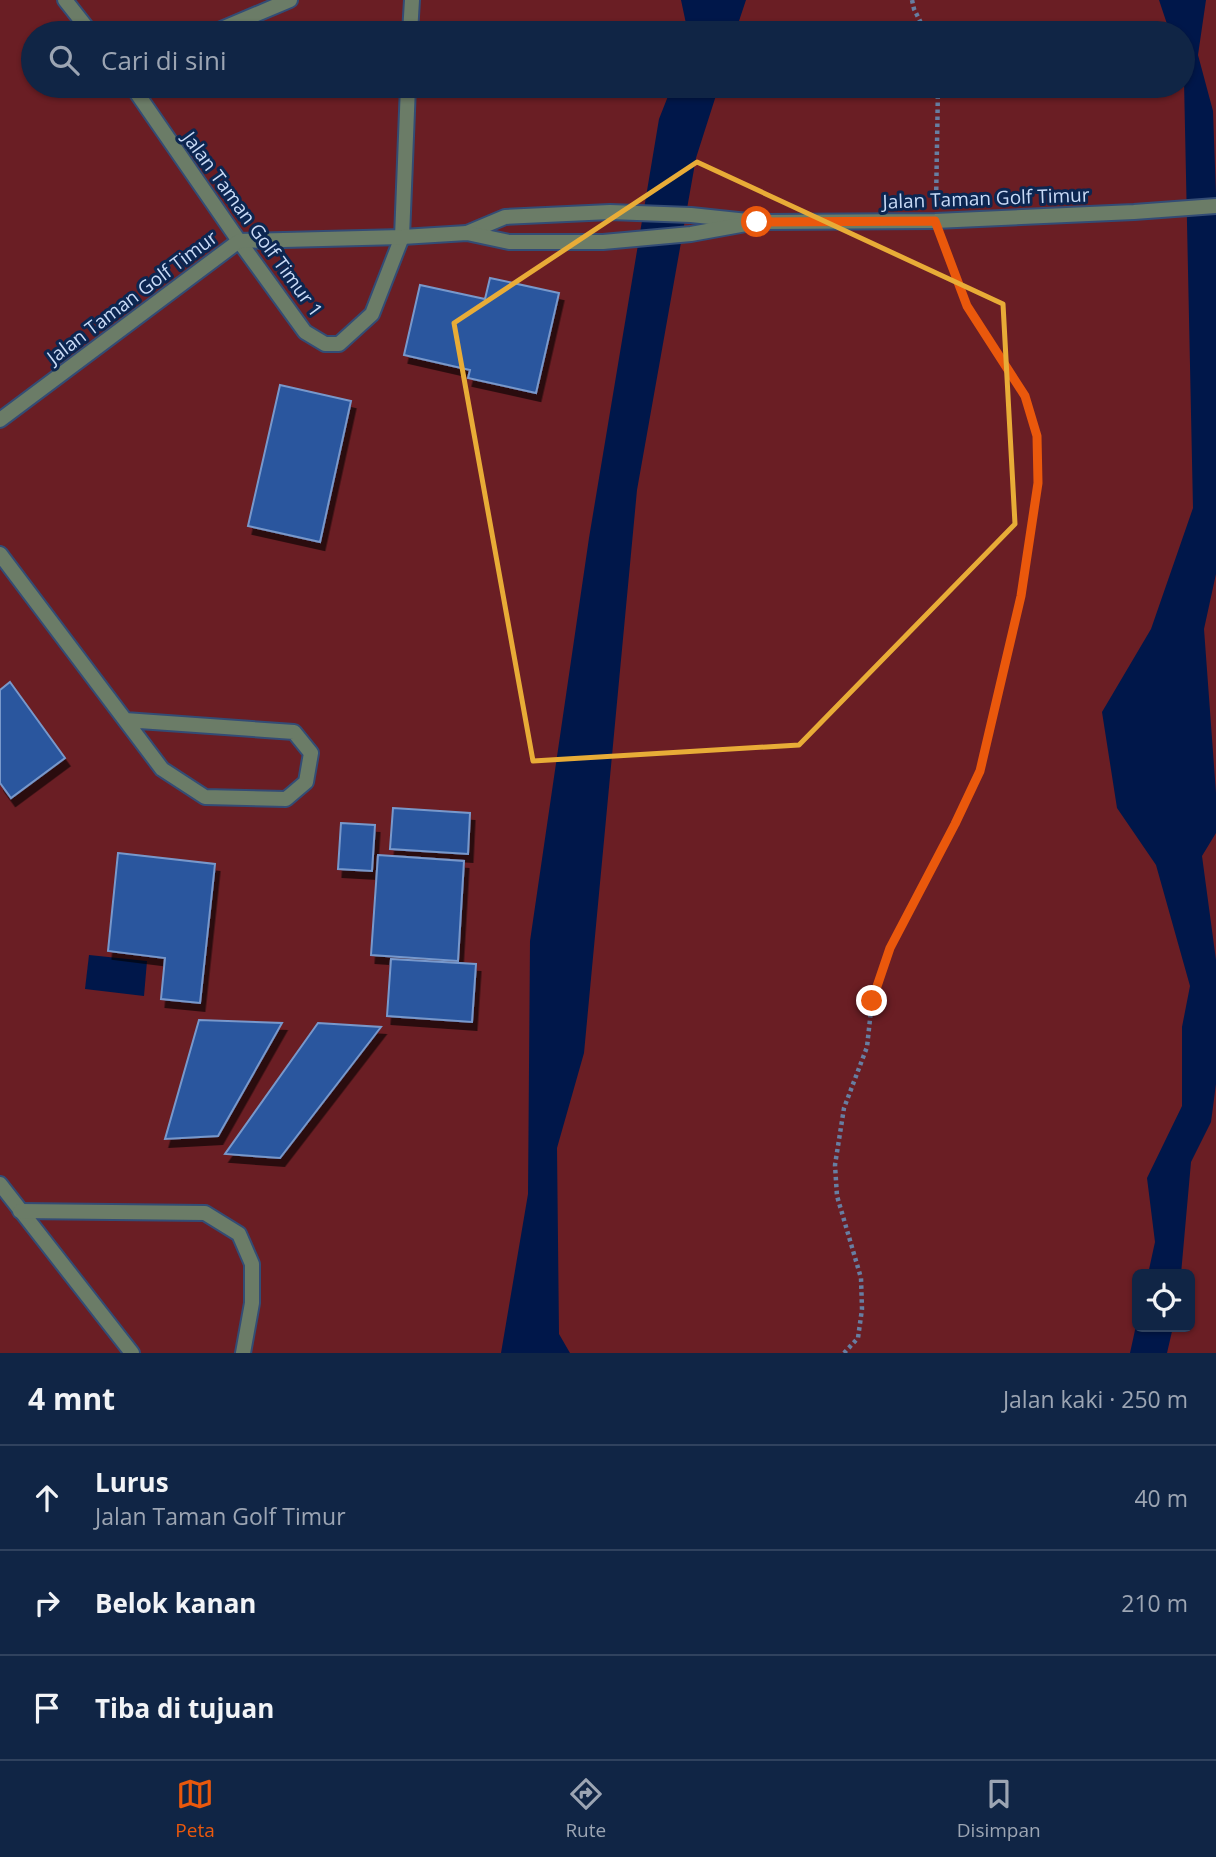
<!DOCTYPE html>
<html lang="id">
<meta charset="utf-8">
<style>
body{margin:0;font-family:"Open Sans",sans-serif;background:#1e3150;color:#f1f3f6}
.controls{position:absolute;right:21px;bottom:21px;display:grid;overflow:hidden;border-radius:10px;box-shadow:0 2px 5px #0004}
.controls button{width:63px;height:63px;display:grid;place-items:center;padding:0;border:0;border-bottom:2px solid #30425e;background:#102545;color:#f1f3f6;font:35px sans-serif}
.stop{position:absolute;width:21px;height:21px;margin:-16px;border:5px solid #ea580c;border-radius:50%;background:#fff}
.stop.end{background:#ea580c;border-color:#fff;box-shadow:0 2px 7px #0008}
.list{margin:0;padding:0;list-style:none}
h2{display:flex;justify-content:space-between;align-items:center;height:91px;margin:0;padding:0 28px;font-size:30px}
h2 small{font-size:23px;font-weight:400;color:#9ca5b3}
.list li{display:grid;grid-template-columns:46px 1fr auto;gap:21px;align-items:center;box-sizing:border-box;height:105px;padding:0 28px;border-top:2px solid #30425e}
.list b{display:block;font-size:26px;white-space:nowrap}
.list p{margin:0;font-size:23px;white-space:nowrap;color:#9ca5b3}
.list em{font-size:23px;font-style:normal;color:#9ca5b3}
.icon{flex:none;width:38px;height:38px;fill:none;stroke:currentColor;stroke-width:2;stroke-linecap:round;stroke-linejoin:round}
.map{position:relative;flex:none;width:1216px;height:1353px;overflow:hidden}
.search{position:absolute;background:#102545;box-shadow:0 2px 5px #0004;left:21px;right:21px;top:21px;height:77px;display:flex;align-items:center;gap:18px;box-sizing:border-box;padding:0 24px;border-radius:38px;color:#9ca5b3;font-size:26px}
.sheet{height:406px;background:#102545}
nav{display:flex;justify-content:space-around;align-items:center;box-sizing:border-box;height:98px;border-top:2px solid #30425e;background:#102545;font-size:19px;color:#9ca5b3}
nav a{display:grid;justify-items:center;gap:4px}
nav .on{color:#ea580c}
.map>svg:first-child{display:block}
.green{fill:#6a1e24;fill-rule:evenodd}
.water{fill:#00174a}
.building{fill:#29569e;stroke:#7898cb;stroke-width:2;filter:url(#shadow)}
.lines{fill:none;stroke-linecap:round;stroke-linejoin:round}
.street-casing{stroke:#334c75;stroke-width:18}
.path{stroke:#677ea2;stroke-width:4.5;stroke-dasharray:3.5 3.5;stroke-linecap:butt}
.street{stroke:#6b7c67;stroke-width:14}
.route{stroke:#ea580c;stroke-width:9}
.marked{fill:none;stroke:#e8ac37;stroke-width:5;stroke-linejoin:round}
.labels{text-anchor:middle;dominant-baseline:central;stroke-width:6;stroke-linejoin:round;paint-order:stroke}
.street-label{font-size:19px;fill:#c9daf6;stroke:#0c2651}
</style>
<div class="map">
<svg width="1216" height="1353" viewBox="0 0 1216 1353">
<defs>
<filter id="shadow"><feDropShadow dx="4.5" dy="8" stdDeviation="0" flood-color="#0009"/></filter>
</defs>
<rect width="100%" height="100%" fill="#16315c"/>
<path class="green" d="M 0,0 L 1216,0 L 1216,1353 L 0,1353 ZM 33,33 L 1183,33 L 1183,86 L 33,86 ZM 1137,1274 L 1190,1274 L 1190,1327 L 1137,1327 Z"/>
<g class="water">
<path d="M 681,0 L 746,0 L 735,33 L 688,33 Z"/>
<path d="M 1159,0 L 1206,0 L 1198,55 L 1213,111 L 1216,194 L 1216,574 L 1204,629 L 1216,793 L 1216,833 L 1202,856 L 1216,960 L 1216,1084 L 1211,1122 L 1191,1162 L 1181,1274 L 1148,1274 L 1155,1242 L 1147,1178 L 1182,1106 L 1182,1027 L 1190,986 L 1156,865 L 1117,808 L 1102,712 L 1151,629 L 1193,508 L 1183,33 L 1170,33 Z"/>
<path d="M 672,86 L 719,86 L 696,158 L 637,490 L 584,1053 L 557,1148 L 559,1334 L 570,1353 L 501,1353 L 528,1194 L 530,941 L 589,538 L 659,119 Z"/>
<path d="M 89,955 L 147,961 L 144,996 L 85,989 Z"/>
<path d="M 1137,1321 L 1137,1327 L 1173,1327 L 1167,1353 L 1130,1353 Z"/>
</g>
<g class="building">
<path d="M 490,278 L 559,293 L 536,393 L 468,378 L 470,370 L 404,355 L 420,285 L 485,299 Z"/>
<path d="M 280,385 L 351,401 L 320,542 L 248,526 Z"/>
<path d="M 10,682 L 65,758 L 11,798 L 0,783 L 0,690 Z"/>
<path d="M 393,808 L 470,813 L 468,854 L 390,849 Z"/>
<path d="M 341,823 L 375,825 L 372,871 L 338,869 Z"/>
<path d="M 118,853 L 215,864 L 200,1003 L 161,999 L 165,958 L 108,951 Z"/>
<path d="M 378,855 L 464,861 L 458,961 L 371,955 Z"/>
<path d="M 391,959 L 476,964 L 472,1022 L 387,1016 Z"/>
<path d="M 199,1020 L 282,1023 L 218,1136 L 165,1139 Z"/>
<path d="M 318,1023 L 381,1027 L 280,1158 L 225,1154 Z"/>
</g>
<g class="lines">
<g class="street-casing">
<g id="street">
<path d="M 65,0 L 91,33"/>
<path d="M 212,33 L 290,0"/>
<path d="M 410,33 L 412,0"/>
<path d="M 132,86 L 239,241 L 305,332 L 325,344 L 339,344 L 372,314 L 402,237 L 408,86"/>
<path d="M 467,233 L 505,217 L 610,212 L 691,215 L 757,222 L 935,221 L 1134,212 L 1216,206"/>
<path d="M 0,420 L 239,241 L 402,237 L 467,233 L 509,242 L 603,242 L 691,234 L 757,222"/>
<path d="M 0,554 L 162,769 L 205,797 L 286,799 L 306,782 L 311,753 L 294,732 L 125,720"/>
<path d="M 0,1184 L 132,1353"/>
<path d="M 20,1211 L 205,1213 L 239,1234 L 252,1264 L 252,1303 L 243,1353"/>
</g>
</g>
<g class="path">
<path d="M 912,0 L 914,9 L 926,33"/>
<path d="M 936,204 L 938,86"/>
<path d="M 844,1353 L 858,1338 L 862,1309 L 861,1278 L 837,1196 L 835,1165 L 844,1108 L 867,1047 L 872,1001 L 890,948 L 955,824 L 980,771 L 1021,596 L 1038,483 L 1037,436 L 1025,396 L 967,306 L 943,239"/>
</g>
<use href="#street" class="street"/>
</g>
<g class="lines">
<path class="route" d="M 757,222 L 935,221 L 967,306 L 1025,396 L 1037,436 L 1038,483 L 1021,596 L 980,771 L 955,824 L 890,948 L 872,1001"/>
</g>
<path class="marked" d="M 697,162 L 1003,304 L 1015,524 L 799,745 L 533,761 L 454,323 Z"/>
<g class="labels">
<g class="street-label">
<text transform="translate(986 198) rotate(-2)">Jalan Taman Golf Timur</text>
<text transform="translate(253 224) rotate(54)">Jalan Taman Golf Timur 1</text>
<text transform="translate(132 297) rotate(-37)">Jalan Taman Golf Timur</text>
</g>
</g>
</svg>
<div class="controls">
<button><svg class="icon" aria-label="locate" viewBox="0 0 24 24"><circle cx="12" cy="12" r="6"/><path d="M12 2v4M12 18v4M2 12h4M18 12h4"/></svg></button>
</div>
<div class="stop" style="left:757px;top:222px"></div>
<div class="stop end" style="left:872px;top:1001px"></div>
<div class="search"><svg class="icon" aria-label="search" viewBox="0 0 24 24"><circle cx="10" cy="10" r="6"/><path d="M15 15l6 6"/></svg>Cari di sini</div>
</div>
<section class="sheet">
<h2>4 mnt<small>Jalan kaki · 250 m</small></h2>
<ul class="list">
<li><svg class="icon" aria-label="ahead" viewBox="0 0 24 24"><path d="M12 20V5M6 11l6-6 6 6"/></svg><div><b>Lurus</b><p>Jalan Taman Golf Timur</p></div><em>40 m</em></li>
<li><svg class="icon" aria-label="right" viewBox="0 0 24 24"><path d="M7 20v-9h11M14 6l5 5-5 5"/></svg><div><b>Belok kanan</b></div><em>210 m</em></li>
<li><svg class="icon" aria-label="arrive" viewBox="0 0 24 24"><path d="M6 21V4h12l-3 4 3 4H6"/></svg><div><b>Tiba di tujuan</b></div></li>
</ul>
</section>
<nav>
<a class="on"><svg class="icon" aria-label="map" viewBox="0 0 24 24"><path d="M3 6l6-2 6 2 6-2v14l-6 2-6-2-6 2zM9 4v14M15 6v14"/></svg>Peta</a>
<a><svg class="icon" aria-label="directions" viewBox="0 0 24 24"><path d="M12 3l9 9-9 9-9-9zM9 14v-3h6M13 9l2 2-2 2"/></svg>Rute</a>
<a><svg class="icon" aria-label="saved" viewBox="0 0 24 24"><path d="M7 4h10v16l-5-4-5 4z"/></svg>Disimpan</a>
</nav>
